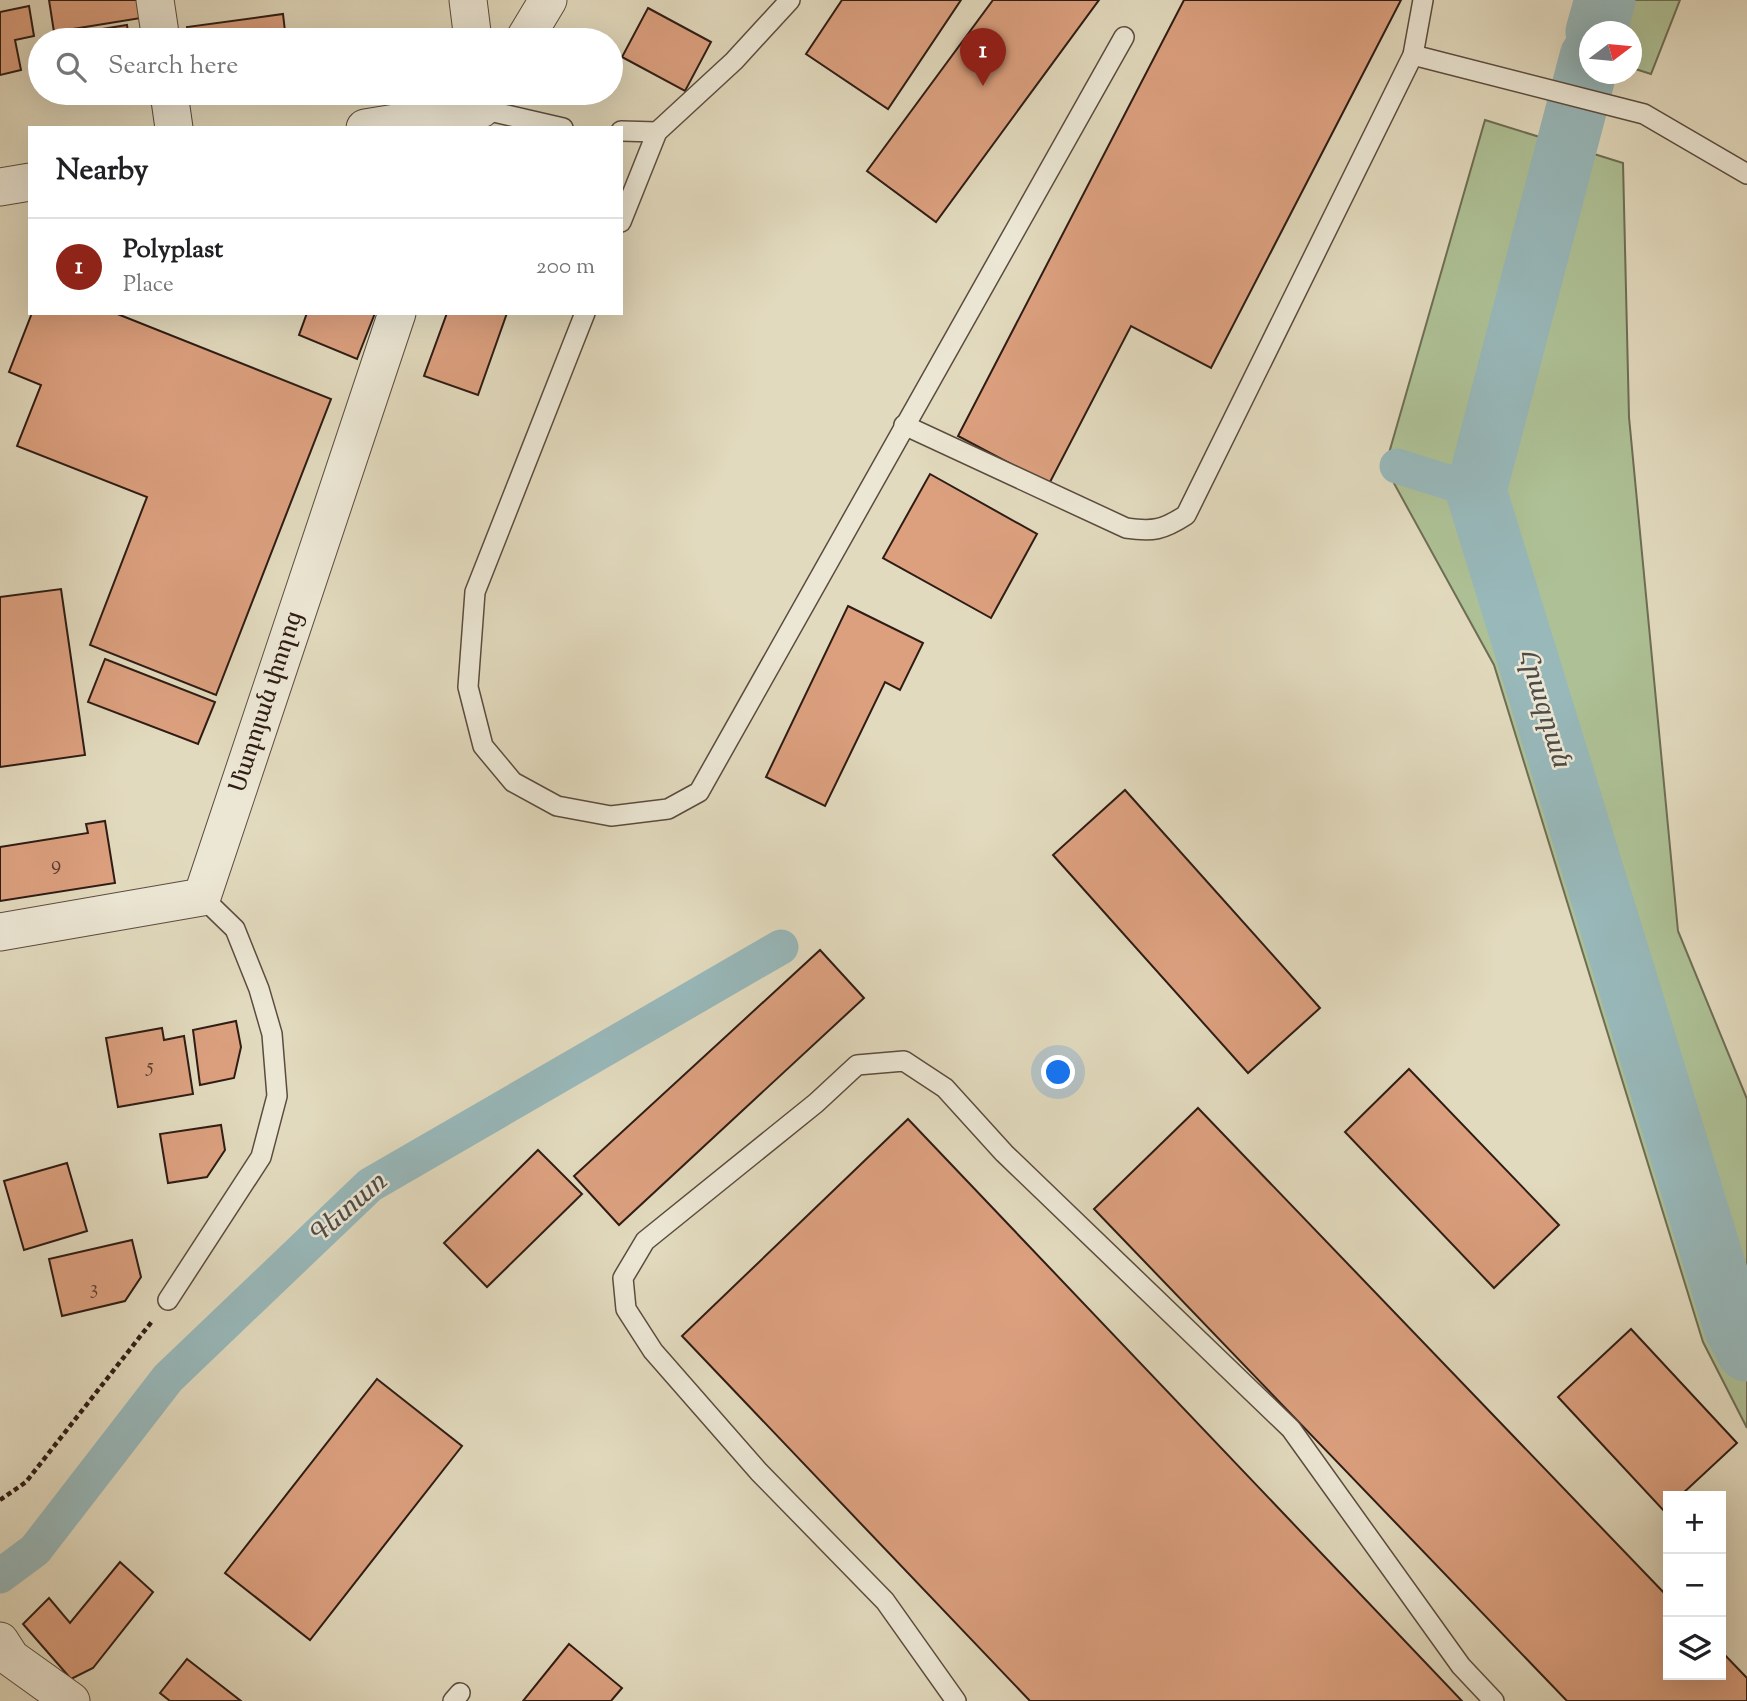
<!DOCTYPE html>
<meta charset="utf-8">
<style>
body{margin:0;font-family:"Sorts Mill Goudy","Noto Serif Armenian",serif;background:#f6f6f6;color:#202124}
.controls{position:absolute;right:21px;bottom:21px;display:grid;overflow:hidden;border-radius:0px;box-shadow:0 7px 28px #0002}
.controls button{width:63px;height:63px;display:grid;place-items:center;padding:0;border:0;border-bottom:2px solid #e0e0e0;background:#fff;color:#202124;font:35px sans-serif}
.compass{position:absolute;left:1579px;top:21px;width:63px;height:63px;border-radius:50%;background:#fff;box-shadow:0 7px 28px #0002;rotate:74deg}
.you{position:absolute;left:1059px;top:1073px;width:24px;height:24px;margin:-18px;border:5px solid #fff;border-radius:50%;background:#1a73e8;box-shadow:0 0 0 10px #1a73e833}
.badge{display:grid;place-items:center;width:46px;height:46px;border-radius:50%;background:#8f2418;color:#fff;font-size:23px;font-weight:700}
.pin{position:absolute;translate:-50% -58px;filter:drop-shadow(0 2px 4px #0008)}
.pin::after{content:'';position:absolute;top:37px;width:24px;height:21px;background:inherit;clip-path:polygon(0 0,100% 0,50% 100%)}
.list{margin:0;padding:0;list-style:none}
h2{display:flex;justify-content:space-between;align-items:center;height:91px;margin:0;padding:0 28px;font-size:30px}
h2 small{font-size:23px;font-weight:400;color:#757577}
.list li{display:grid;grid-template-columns:46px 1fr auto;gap:21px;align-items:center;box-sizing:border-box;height:98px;padding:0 28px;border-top:2px solid #e0e0e0}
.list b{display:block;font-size:26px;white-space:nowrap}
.list p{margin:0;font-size:23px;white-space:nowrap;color:#757577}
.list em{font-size:23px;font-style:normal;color:#757577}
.icon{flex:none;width:38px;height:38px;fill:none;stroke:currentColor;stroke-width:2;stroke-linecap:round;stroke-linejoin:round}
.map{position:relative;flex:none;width:1747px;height:1701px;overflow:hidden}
.search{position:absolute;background:#fff;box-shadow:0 7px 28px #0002;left:28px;top:28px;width:595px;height:77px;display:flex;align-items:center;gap:18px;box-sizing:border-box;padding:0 24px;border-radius:38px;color:#757577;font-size:26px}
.panel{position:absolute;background:#fff;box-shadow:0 7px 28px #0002;left:28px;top:126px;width:595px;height:189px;border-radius:0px}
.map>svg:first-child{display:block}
.green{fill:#aec196;stroke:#6e6e56;stroke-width:2}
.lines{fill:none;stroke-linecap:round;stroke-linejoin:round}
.canal{stroke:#98b8ba;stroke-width:35}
.river{stroke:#98b8ba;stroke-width:61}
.building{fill:#dca07f;stroke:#2e1c15;stroke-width:2}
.service-casing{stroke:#5b4c3f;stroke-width:22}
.minor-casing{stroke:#5b4c3f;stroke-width:39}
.path{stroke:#2e1c15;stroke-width:4.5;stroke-dasharray:5 3.5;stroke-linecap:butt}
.service{stroke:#ece7d5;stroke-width:19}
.minor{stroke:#ece7d5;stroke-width:37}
.labels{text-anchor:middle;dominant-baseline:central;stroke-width:5;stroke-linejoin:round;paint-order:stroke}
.number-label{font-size:21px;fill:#5a3d30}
.street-label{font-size:24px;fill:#2e1c15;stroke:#ece7d5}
.water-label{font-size:26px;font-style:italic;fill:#4e4b47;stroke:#ece7d5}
</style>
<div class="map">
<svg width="1747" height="1701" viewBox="0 0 1747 1701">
<rect width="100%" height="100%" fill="#e2dabe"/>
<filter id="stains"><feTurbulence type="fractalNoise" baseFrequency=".00286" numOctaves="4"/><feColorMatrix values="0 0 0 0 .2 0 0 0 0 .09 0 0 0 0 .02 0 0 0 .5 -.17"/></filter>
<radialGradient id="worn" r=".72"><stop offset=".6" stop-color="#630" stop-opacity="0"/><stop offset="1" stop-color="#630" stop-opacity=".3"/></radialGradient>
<g class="green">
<path d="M 1627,0 L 1680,0 L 1651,74 L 1632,68 L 1632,32 L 1616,31 Z"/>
<path d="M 1485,120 L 1623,163 L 1629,417 L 1678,931 L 1747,1099 L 1747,1428 L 1703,1342 L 1494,665 L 1385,467 Z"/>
</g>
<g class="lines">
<g class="canal">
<path d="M 1397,466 L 1476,491"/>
<path d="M 0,1576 L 35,1550 L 168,1378 L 370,1185 L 781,947"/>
</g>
<g class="river">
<path d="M 1596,32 L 1605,0"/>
<path d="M 1590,57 L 1476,491 L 1734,1327 L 1747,1351"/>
</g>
</g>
<g class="building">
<path d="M 49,0 L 138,0 L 141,18 L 54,32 Z"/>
<path d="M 842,0 L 961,0 L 888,109 L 806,54 Z"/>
<path d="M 993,0 L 1099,0 L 936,222 L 867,171 Z"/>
<path d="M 1184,0 L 1401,0 L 1211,368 L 1131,326 L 1049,484 L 958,436 Z"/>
<path d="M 29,6 L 34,36 L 15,40 L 21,70 L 0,75 L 0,12 Z"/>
<path d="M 648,8 L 711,42 L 685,91 L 622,57 Z"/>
<path d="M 283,14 L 286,40 L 189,40 L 187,27 Z"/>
<path d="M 127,25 L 129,40 L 72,40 L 71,34 Z"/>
<path d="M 32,313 L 115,313 L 331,399 L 216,695 L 90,645 L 147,497 L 17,446 L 41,385 L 9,372 Z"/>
<path d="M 307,313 L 375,313 L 357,359 L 299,335 Z"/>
<path d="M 447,313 L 507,313 L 478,395 L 424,376 Z"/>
<path d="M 930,474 L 1037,534 L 991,618 L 883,558 Z"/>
<path d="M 61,589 L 85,755 L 0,767 L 0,597 Z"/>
<path d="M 848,606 L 923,643 L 900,690 L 885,682 L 825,806 L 766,777 Z"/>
<path d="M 105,659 L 215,702 L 198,744 L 88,702 Z"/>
<path d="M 1125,790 L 1320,1008 L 1248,1073 L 1053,855 Z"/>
<path d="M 105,821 L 115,883 L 0,901 L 0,847 L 88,833 L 86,824 Z"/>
<path d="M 820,950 L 864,998 L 619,1225 L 574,1176 Z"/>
<path d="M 236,1021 L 241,1047 L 234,1078 L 200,1085 L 193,1030 Z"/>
<path d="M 162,1028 L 164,1040 L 184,1036 L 193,1094 L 118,1107 L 106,1038 Z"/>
<path d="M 1409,1069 L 1559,1225 L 1494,1288 L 1345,1132 Z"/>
<path d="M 1198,1108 L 1668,1597 L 1668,1675 L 1721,1675 L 1721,1651 L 1747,1678 L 1747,1701 L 1567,1701 L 1094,1209 Z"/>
<path d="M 908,1119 L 1462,1701 L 1030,1701 L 682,1336 Z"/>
<path d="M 221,1125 L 225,1150 L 207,1177 L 168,1183 L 160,1134 Z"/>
<path d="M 538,1150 L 582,1194 L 487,1287 L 444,1243 Z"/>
<path d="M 67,1163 L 87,1231 L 24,1250 L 4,1181 Z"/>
<path d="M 132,1240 L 141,1277 L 125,1301 L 62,1316 L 49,1259 Z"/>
<path d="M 1631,1329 L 1737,1443 L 1680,1496 L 1668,1496 L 1668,1508 L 1664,1511 L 1558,1397 Z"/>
<path d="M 377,1379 L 462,1446 L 310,1640 L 225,1573 Z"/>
<path d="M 120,1562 L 153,1592 L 93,1668 L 71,1679 L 23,1624 L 49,1598 L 70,1623 Z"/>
<path d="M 569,1644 L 622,1688 L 611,1701 L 523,1701 Z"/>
<path d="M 187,1659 L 241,1701 L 170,1701 L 160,1693 Z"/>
</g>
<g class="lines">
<g class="service-casing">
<g id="service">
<path d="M 1413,55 L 1644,114 L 1747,174"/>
<path d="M 481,109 L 563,128"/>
<path d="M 621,131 L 657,132"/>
<path d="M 621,222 L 657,132 L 734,61 L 790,0"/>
<path d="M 585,313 L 475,592 L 468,687 L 483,746 L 513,782 L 557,806 L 611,816 L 668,809 L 699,792 L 1124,37"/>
<path d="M 904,425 L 1126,528 C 1153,532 1163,530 1186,515 L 1413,55 L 1423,0"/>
<path d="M 168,1300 L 261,1157 L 277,1096 L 272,1034 L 259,989 L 235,929 L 202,897"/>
<path d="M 453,1701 L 460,1693"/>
<path d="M 956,1701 L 885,1601 L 759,1472 L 653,1351 L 626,1309 L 623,1278 L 645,1241 L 816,1103 L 857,1065 L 904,1061 L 945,1088 L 1004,1153 L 1291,1429 L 1461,1666 L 1494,1701"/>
</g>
</g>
<g class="minor-casing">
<g id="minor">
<path d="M 155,0 L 161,40"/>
<path d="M 468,0 L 473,40"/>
<path d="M 524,40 L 548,0"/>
<path d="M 169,93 L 174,128"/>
<path d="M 365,128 L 481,109"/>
<path d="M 0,187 L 30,182"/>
<path d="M 0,932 L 202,897 L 397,313"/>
<path d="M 0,1641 L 11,1658 L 71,1701"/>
</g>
</g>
<path class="path" d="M 0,1500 L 26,1482 L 153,1320"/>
<use href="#service" class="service"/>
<use href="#minor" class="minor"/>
</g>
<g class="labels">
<g class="number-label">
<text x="56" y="865">9</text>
<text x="150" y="1067">5</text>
<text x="94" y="1289">3</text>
</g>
<g class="street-label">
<text transform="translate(267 702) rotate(-72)">Մադոյան փողոց</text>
</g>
<g class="water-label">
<text transform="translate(1543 708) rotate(73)">Հրազդան</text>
<text transform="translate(348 1210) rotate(-41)">Գետառ</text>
</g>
</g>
<rect width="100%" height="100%" filter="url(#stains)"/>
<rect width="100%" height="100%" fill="url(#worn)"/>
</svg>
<div class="controls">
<button>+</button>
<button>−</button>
<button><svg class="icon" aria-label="layers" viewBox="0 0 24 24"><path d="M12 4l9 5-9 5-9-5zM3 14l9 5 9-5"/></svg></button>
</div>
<svg class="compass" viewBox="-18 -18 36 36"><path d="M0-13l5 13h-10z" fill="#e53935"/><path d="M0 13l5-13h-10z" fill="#757577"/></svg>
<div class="you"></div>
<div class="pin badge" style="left:983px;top:86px">1</div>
<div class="search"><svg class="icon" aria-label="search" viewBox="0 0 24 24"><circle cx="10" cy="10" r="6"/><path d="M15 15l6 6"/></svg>Search here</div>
<section class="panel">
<h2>Nearby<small></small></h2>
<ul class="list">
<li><span class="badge">1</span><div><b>Polyplast</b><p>Place</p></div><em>200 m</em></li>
</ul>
</section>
</div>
